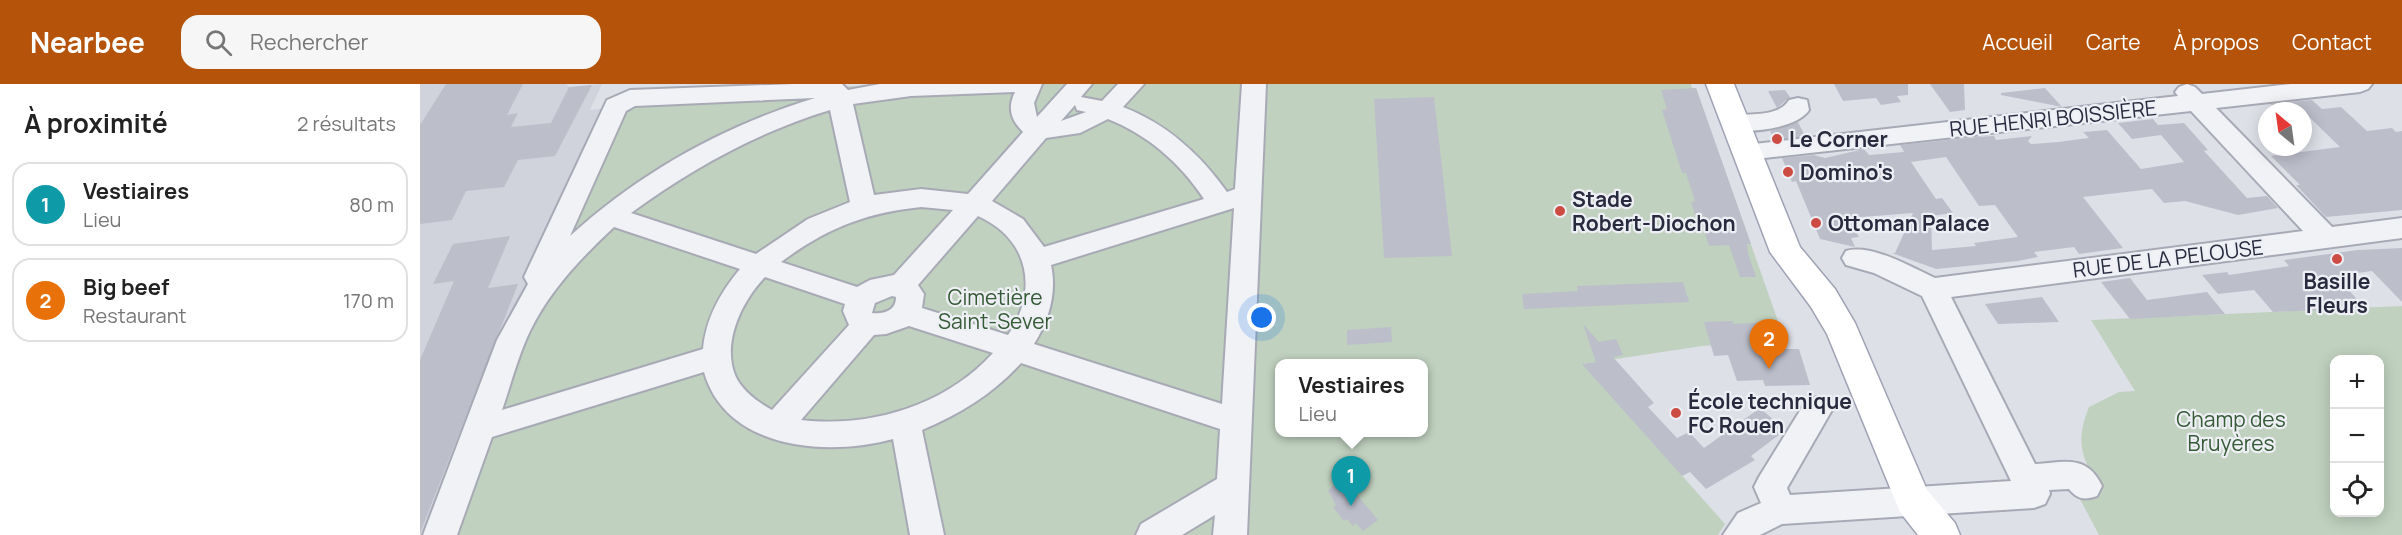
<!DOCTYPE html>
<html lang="fr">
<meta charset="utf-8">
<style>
body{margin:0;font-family:Manrope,sans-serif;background:#f6f6f6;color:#222}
.controls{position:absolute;right:18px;bottom:18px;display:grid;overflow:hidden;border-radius:12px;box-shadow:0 3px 15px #0003}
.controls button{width:54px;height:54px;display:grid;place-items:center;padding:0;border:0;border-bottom:2px solid #e0e0e0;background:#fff;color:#222;font:30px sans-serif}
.compass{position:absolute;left:1838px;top:18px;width:54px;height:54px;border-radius:50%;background:#fff;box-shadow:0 3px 15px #0003;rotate:331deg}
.you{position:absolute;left:842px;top:234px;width:21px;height:21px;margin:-15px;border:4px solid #fff;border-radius:50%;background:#1a73e8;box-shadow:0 0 0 9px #1a73e833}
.badge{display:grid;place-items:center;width:39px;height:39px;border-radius:50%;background:#b45309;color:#fff;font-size:20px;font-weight:700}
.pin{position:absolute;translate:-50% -50px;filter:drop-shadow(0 2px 3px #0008)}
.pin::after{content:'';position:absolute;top:32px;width:21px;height:18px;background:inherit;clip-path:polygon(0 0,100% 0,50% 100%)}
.popup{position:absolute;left:855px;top:275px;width:153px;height:78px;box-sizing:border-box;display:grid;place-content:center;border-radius:12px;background:#fff;filter:drop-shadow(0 2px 4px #0005);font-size:20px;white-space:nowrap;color:#767676}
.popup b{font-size:22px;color:#222}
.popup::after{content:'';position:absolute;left:50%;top:100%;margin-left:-12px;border:12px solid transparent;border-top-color:#fff}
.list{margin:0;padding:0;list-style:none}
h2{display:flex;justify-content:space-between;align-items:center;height:78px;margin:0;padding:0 24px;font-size:26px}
h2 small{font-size:20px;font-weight:400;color:#767676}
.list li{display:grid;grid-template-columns:39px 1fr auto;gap:18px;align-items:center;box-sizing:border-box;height:84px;margin:0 12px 12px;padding:0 12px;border:2px solid #e0e0e0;border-radius:18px}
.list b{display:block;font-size:22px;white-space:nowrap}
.list p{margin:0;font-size:20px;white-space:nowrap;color:#767676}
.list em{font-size:20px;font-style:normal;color:#767676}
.icon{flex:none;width:33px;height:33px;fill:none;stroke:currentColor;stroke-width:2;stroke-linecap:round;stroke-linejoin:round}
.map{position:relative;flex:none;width:1982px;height:451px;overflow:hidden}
header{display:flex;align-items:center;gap:36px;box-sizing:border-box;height:84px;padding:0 30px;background:#b45309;color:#fff}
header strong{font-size:28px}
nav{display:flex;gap:33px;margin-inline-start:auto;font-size:21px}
.search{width:420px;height:54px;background:#f6f6f6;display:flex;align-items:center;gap:15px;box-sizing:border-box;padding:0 21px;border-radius:18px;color:#767676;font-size:22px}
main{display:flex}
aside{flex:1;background:#fff}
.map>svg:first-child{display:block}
.built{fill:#d0d2dc}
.green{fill:#c0d1bf;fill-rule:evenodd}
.building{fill:#bcbeca;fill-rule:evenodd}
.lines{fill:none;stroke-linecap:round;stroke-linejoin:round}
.minor-casing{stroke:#a7aab5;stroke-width:4}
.major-casing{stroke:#9ea2b3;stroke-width:3}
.minor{fill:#f1f2f6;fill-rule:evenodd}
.major{fill:#fff;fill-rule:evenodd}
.poi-dot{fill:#cc4c44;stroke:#eeeff5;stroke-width:2}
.labels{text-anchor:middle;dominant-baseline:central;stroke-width:4.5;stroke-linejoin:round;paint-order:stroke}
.street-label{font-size:21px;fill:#282b3e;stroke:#eeeff5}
.poi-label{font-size:21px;font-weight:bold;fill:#282b3e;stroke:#eeeff5;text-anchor:start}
.park-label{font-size:21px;fill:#355a36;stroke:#eeeff5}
</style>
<header>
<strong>Nearbee</strong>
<div class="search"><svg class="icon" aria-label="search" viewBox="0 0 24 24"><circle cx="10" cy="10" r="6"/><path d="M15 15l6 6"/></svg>Rechercher</div>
<nav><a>Accueil</a><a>Carte</a><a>À propos</a><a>Contact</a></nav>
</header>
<main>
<aside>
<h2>À proximité<small>2 résultats</small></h2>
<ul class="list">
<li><span class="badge" style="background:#0f9aa8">1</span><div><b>Vestiaires</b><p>Lieu</p></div><em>80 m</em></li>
<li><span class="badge" style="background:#e8710a">2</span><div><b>Big beef</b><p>Restaurant</p></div><em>170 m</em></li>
</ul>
</aside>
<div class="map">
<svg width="1982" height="451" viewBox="0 0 1982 451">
<rect width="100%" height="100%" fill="#dee0e8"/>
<path class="built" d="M 0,0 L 146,0 L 149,3 L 182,0 L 170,26 L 190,24 L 15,451 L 0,451 Z"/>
<g class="green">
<path d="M 492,0 L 1271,0 L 1272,4 L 1276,4 L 1365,257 L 1282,262 L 1163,280 L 1305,440 L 1298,451 L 15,451 L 197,11 ZM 859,280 L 1003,280 L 1003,348 L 859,348 Z"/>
<path d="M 1982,222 L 1982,451 L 1679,451 L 1654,404 L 1678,401 C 1660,371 1656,356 1669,323 L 1699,308 L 1715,307 L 1671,236 ZM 1914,276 L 1960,276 L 1960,428 L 1914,428 Z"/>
</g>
<g class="building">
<path d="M 26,0 L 103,0 L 87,31 L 98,29 L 91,43 L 131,39 L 149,3 L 172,1 L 135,72 L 98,76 L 84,103 L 46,107 L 32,136 L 0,140 L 0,41 Z"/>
<path d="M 1414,0 L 1488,0 L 1488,11 L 1477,12 L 1481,18 L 1461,21 L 1456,14 L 1423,17 Z"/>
<path d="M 1510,0 L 1544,0 L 1545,26 L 1530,28 Z"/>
<path d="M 1276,4 L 1331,160 L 1327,160 L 1328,169 L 1336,193 L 1320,193 L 1309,161 L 1289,162 L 1282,139 L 1278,139 L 1271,118 L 1275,117 L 1266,89 L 1262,89 L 1242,26 L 1247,25 L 1241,6 Z"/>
<path d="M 1625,4 L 1642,23 L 1581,11 L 1581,9 Z"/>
<path d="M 1365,6 L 1370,13 L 1357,24 L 1348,7 Z"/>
<path d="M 1014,13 L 1032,172 L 964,174 L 954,15 Z"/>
<path d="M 1892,16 L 1902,25 L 1921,23 L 1947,47 L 1972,44 L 1976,48 L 1982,47 L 1982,126 L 1906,133 L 1876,101 L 1880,101 L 1851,72 L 1920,63 L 1883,27 L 1863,27 L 1850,20 Z"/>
<path d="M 1733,35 L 1738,41 L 1764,39 L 1788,66 L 1784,67 L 1827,114 L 1847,112 L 1858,124 L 1818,131 L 1765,117 L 1744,119 L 1732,105 L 1663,113 L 1703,164 L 1659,170 L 1654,163 L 1614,168 L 1618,173 L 1598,177 L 1516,185 L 1472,169 L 1475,169 L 1493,129 L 1429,134 L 1439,153 L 1431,154 L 1435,163 L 1400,155 L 1376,97 L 1372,98 L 1362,74 L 1394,71 L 1405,74 L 1444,65 L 1449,71 L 1484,68 L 1480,61 L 1557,53 L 1574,52 L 1576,56 L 1612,52 L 1608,57 L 1611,60 L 1638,58 L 1669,54 L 1663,48 L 1687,46 L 1721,85 L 1764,78 L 1741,51 L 1712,55 L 1698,39 ZM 1526,73 L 1559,122 L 1575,121 L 1598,153 L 1554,159 L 1556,162 L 1512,166 L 1511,132 L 1533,129 L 1522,114 L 1516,115 L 1491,78 Z"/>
<path d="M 1378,38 L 1385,52 L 1354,56 L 1350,47 Z"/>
<path d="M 90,152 L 68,204 L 98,200 L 0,449 L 0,276 L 34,197 L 13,200 L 33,160 Z"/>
<path d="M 1982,164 L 1982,218 L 1952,187 L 1916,192 L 1945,224 L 1853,228 L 1834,206 L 1798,210 L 1782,191 L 1807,188 L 1809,191 L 1869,182 L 1864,176 L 1938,166 Z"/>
<path d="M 1710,194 L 1727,216 L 1787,208 L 1805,230 L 1710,235 L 1681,198 Z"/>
<path d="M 1263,198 L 1269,218 L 1104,225 L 1102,210 L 1158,207 L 1157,202 Z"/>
<path d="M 1622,213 L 1639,238 L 1578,240 L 1565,220 Z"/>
<path d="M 1313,237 L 1313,240 L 1354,238 L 1362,265 L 1379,265 L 1390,301 L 1345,302 L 1343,296 L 1317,297 L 1308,271 L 1294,272 L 1284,238 Z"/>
<path d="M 1163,240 L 1179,258 L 1196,255 L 1203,271 L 1193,273 L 1234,319 L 1228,323 L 1257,354 L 1269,348 L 1284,364 L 1340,324 L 1361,342 L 1356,346 L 1360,350 L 1331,372 L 1335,376 L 1286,405 L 1270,388 L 1262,392 L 1162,280 L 1176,278 Z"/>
<path d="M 971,243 L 972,258 L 927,261 L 927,246 Z"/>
<path d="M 924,395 L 958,436 L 943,447 L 936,439 L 933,442 L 927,435 L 924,437 L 913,423 L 916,421 L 908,406 Z"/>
</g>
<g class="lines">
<g class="minor-casing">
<g id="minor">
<path d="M 374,0 L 422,0 L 428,6 L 460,0 L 622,0 L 614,19 L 617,33 L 647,0 L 672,0 L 661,13 L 682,17 L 698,0 L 724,0 L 703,23 C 747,40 780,70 807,108 L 815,105 L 822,0 L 846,0 L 827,451 L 793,451 L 795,431 L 762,451 L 716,451 L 721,440 L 797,395 L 800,345 L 601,279 C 573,310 540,330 502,346 L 524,451 L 490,451 L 473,355 C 408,373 306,366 284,288 L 72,353 L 37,451 L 3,451 L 77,256 L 108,200 L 104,193 L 187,16 L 210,6 ZM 595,8 C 587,24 591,36 603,48 L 548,110 L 501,105 L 454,111 L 433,20 L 491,12 ZM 395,14 C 303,42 221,88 150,152 L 206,27 L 215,22 ZM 655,21 L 657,26 L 666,28 L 641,37 ZM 410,26 L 430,118 L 388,135 L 336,170 L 211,129 C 272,84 338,48 410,26 ZM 688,35 C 728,51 760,79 784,115 L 624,163 L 603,135 L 572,117 L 626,54 L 660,49 ZM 501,123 L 533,126 L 474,191 L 450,196 L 437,203 L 361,178 C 407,144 445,129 501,123 ZM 814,124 L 802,320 L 614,260 C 629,236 637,208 631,181 ZM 558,132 C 609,155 619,206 588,251 L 502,224 L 504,210 L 498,201 ZM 194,143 L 320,185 C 300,209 286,234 283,265 L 82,326 C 91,300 98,272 110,247 C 130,206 161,174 194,143 ZM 345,193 L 425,220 L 423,227 L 429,241 L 352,326 C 339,319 321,306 315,291 C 302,258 322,217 345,193 ZM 472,212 L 476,213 C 476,227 464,230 452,229 L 455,219 ZM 489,242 L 573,269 C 525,322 450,344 381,336 L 454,251 L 466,250 Z"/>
<path d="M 1767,0 L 1775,3 L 1782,10 L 1871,0 L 1952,0 L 1948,5 L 1940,8 L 1796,24 L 1912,143 L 1982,134 L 1982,154 L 1531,213 L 1615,380 C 1645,378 1667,370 1682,402 L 1677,412 C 1665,416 1658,416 1649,405 L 1629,406 L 1630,410 L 1625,420 L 1614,424 L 1362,440 L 1340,451 L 1303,451 L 1318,429 L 1341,419 L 1334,403 L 1339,393 L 1386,317 L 1397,313 L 1408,317 L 1412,326 L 1367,404 L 1370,411 L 1591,397 L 1502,212 L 1454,189 L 1426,181 L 1422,174 L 1426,167 C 1451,159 1493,184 1515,194 L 1883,147 L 1771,27 L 1326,76 L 1317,74 L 1313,68 L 1317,62 L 1758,12 L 1755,8 L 1759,3 Z"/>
<path d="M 1378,14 L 1387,16 L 1389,26 C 1377,45 1326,50 1306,45 L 1303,39 L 1306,33 C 1325,28 1358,35 1369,16 Z"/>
</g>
</g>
<g class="major-casing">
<path id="major" d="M 1286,0 L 1314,0 L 1380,163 L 1415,205 L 1435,239 L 1507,406 L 1535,439 L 1540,451 L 1498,451 L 1480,428 L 1407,250 L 1391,223 L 1350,168 Z"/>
</g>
<use href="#minor" class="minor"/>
<use href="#major" class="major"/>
</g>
<g class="poi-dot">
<circle cx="1357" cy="55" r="6"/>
<circle cx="1368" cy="88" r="6"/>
<circle cx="1140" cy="127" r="6"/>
<circle cx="1396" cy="139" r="6"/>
<circle cx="1917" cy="175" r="6"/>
<circle cx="1256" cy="329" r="6"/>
</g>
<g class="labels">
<g class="street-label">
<text transform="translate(1633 34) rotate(-6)">RUE HENRI BOISSIÈRE</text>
<text transform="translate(1748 174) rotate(-7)">RUE DE LA PELOUSE</text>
</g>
<g class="poi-label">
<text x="1369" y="55">Le Corner</text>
<text x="1380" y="88">Domino's</text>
<text x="1152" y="115">Stade<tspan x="1152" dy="24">Robert-Diochon</tspan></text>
<text x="1408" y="139">Ottoman Palace</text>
<text x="1917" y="197" text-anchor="middle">Basille<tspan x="1917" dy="24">Fleurs</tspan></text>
<text x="1268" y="317">École technique<tspan x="1268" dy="24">FC Rouen</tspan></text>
</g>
<g class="park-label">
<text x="575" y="213">Cimetière<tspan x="575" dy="24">Saint-Sever</tspan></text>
<text x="1811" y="335">Champ des<tspan x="1811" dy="24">Bruyères</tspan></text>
</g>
</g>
</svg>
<div class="controls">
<button>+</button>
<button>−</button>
<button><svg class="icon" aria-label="locate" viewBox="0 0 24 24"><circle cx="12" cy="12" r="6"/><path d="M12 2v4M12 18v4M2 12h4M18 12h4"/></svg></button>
</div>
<svg class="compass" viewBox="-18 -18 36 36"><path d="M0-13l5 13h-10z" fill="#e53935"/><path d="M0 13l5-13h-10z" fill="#767676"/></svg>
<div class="you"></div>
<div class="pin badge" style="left:931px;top:422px;background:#0f9aa8">1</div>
<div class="popup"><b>Vestiaires</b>Lieu</div>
<div class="pin badge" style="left:1349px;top:285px;background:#e8710a">2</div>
</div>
</main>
